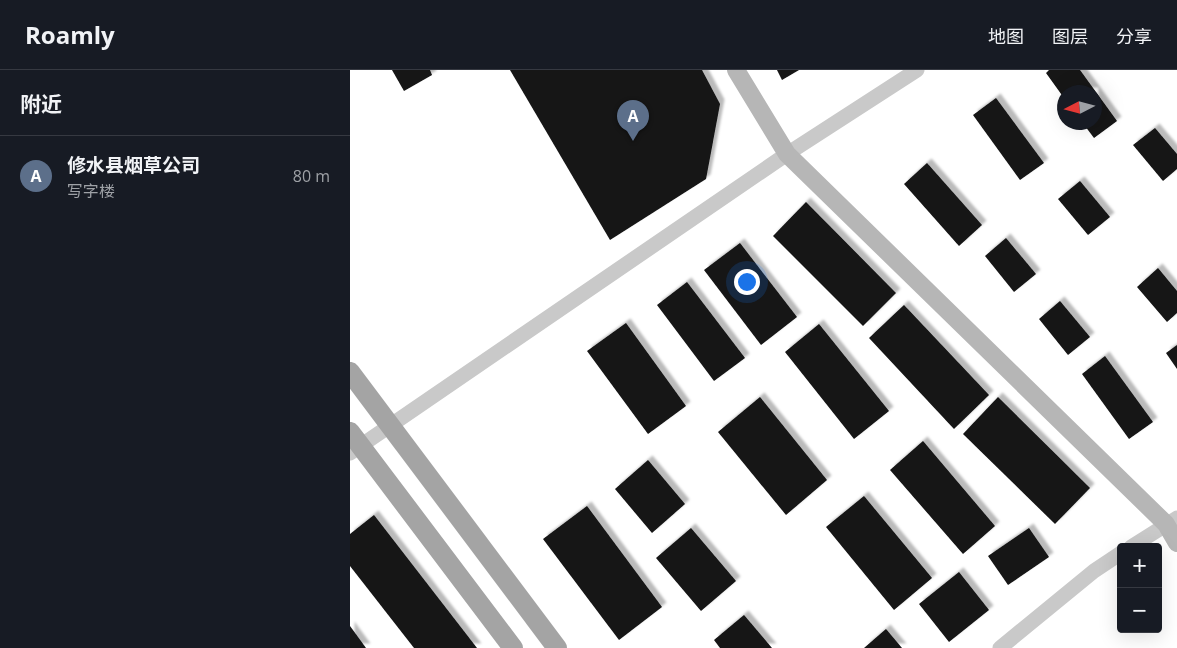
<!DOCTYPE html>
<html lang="zh">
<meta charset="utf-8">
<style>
body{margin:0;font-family:"Open Sans","Noto Sans SC",sans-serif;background:#20242c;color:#f1f3f6}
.controls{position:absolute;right:15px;bottom:15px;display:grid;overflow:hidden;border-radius:5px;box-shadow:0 5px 20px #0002}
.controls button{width:45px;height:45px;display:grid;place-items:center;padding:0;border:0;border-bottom:1px solid #363941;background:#171b24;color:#f1f3f6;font:25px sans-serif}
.compass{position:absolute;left:707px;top:15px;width:45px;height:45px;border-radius:50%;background:#171b24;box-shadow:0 5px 20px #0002;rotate:264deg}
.you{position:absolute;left:396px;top:211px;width:18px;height:18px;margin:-12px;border:4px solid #fff;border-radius:50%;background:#1a73e8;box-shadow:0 0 0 8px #1a73e833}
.badge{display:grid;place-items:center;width:32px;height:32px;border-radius:50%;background:#db2777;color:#fff;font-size:16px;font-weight:700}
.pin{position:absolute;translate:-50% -41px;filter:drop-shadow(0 1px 2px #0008)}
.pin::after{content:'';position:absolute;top:26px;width:18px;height:15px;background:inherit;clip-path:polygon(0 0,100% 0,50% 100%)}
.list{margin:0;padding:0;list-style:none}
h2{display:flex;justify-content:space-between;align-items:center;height:65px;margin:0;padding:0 20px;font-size:21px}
h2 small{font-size:16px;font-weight:400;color:#9ea1a6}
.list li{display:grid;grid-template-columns:32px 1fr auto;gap:15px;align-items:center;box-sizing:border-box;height:80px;padding:0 20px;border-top:1px solid #363941}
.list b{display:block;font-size:19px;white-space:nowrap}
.list p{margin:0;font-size:16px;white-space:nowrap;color:#9ea1a6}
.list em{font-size:16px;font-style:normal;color:#9ea1a6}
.map{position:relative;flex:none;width:827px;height:578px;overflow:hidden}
header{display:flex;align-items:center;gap:30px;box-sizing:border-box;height:70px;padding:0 25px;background:#171b24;border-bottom:1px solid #363941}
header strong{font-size:24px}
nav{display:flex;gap:28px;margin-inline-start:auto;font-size:18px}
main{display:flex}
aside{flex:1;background:#171b24}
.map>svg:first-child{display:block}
.building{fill:#131313;filter:url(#shadow)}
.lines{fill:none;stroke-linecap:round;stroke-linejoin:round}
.tertiary{stroke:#c9c9c9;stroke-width:15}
.secondary{stroke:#b6b6b6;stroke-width:18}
.primary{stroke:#a4a4a4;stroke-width:20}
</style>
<header>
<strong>Roamly</strong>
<nav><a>地图</a><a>图层</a><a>分享</a></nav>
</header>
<main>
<aside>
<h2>附近<small></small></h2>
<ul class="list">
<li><span class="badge" style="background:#5c6f8a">A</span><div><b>修水县烟草公司</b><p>写字楼</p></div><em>80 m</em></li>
</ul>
</aside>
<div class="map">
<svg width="827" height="578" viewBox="0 0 827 578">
<defs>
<filter id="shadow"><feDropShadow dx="4.5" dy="-4.5" stdDeviation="1" flood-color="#0004"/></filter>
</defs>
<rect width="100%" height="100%" fill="#fff"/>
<g class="building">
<path d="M 42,0 L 80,0 L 82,5 L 54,21 Z"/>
<path d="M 160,0 L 352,0 L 370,34 L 356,109 L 260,170 Z"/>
<path d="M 427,0 L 449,0 L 432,10 Z"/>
<path d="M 699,0 L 730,0 L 767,51 L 744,68 L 732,52 L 744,52 L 744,22 L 714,22 L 714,28 L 696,3 Z"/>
<path d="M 646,28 L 694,93 L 670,110 L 623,45 Z"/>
<path d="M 805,58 L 827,84 L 827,99 L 813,111 L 783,75 Z"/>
<path d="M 577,93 L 632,155 L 609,176 L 554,114 Z"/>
<path d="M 730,111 L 760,147 L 738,165 L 708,129 Z"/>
<path d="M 456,132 L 546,223 L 513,256 L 423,166 Z"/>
<path d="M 656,168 L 686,204 L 664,222 L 635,186 Z"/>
<path d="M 390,173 L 447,247 L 411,275 L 354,200 Z"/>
<path d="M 808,198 L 827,221 L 827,243 L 817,252 L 787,217 Z"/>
<path d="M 337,212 L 395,288 L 364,311 L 307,235 Z"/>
<path d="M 710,231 L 740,267 L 718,285 L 689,249 Z"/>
<path d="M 554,235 L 639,325 L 604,359 L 519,268 Z"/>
<path d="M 276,253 L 336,336 L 298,364 L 237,281 Z"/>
<path d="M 469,254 L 539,341 L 504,369 L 435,282 Z"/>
<path d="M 827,275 L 827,299 L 816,283 Z"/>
<path d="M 755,286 L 803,352 L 779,369 L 732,304 Z"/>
<path d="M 410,327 L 477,410 L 436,445 L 368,362 Z"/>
<path d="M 648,327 L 740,418 L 705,454 L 613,364 Z"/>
<path d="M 573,371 L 645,456 L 613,484 L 540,400 Z"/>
<path d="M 298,390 L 335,434 L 302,463 L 265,419 Z"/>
<path d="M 514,426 L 582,508 L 544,540 L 476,457 Z"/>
<path d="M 237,436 L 312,537 L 269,570 L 193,469 Z"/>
<path d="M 24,445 L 127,578 L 64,578 L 0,496 L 0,464 Z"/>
<path d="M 341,458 L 386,511 L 351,541 L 306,488 Z"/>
<path d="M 679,458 L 699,487 L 658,515 L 638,486 Z"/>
<path d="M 609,502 L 639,540 L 599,572 L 569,534 Z"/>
<path d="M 394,545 L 422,578 L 370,578 L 364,570 Z"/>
<path d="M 0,556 L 16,578 L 0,578 Z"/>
<path d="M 536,559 L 552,578 L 514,578 Z"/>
</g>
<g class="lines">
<g class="tertiary">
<path d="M 0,383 L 437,84 L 567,0"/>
<path d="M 781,477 L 827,448"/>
<path d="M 650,578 L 744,501 L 771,483"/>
</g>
<path class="secondary" d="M 386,0 L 437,84 L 816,454 L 827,473"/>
<g class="primary">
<path d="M 0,302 L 207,578"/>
<path d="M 0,362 L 163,578"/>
</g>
</g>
</svg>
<div class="controls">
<button>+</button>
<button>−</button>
</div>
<svg class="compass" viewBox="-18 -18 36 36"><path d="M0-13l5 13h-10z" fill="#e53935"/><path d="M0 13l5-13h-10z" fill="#9ea1a6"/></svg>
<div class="you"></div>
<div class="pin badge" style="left:283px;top:71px;background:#5c6f8a">A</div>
</div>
</main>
